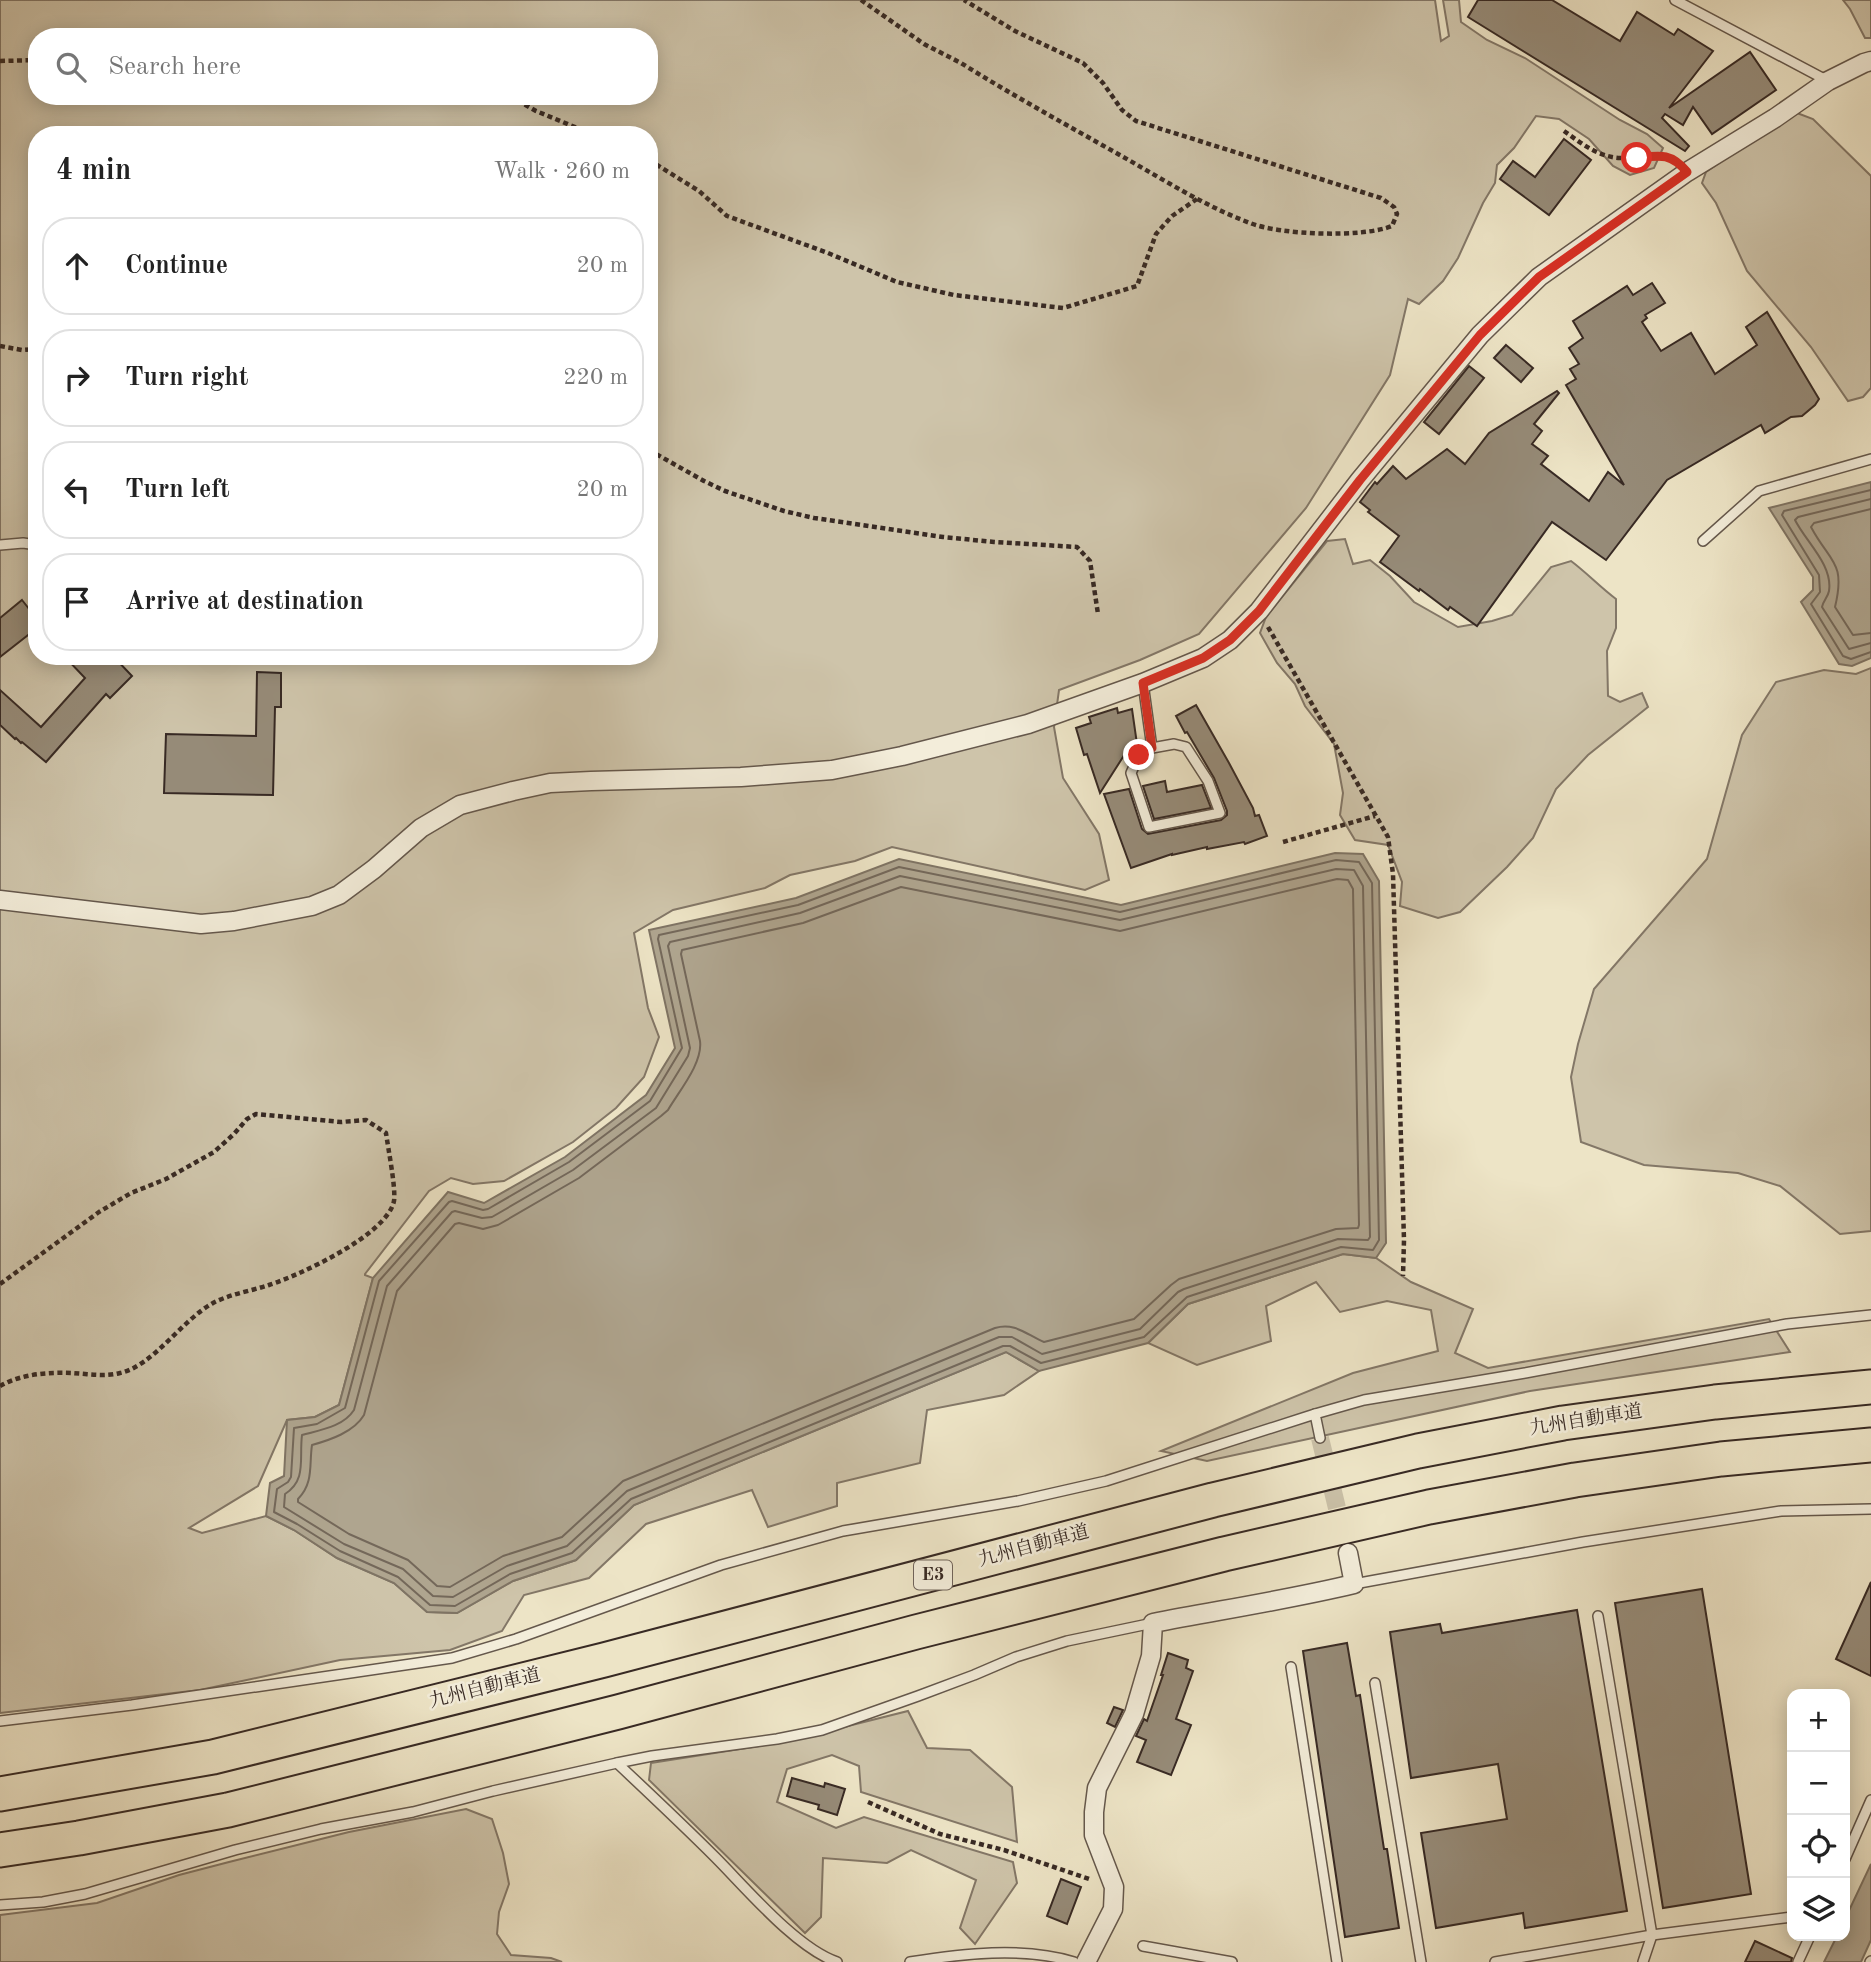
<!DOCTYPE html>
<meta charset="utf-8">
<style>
body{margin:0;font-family:"Old Standard TT","Noto Serif JP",serif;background:#f2f2f2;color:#222}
.controls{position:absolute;right:21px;bottom:21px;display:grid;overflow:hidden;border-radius:14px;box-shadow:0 4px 18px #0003}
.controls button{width:63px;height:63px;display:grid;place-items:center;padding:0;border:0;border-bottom:2px solid #e0e0e0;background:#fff;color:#222;font:35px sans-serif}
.stop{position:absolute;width:21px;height:21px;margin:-16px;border:5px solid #d93025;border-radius:50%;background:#fff}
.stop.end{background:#d93025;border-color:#fff;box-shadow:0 2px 7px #0008}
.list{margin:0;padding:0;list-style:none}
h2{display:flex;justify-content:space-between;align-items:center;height:91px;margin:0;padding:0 28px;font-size:30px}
h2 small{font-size:23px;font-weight:400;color:#767676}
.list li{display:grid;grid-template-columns:46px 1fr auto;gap:21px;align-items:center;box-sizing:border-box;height:98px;margin:0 14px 14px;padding:0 14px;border:2px solid #e0e0e0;border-radius:28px}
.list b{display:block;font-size:26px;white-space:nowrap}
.list em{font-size:23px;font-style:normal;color:#767676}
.icon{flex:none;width:38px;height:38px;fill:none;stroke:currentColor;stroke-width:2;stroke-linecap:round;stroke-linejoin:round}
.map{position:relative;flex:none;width:1871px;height:1962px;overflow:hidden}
.search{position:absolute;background:#fff;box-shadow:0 4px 18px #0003;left:28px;top:28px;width:630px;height:77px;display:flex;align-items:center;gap:18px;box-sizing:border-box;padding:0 24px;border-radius:28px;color:#767676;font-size:26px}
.panel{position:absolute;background:#fff;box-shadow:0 4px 18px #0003;left:28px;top:126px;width:630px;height:539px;border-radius:28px}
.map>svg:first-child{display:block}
.green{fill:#cec4aa;stroke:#837767;stroke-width:2;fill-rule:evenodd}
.water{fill:#afa58f;stroke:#7f7464;stroke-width:2}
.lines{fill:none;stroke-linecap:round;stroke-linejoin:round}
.shore{stroke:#74685a;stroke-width:2}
.building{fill:#968b78;stroke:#382a24;stroke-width:2}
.minor-tunnel{stroke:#c9bfa6;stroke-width:18;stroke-dasharray:18 9;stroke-linecap:butt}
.service-casing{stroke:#65584c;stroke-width:12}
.minor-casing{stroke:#65584c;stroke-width:21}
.motorway-casing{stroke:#382a24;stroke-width:37}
.path{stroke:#382a24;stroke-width:4.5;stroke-dasharray:5 3.5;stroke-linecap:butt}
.service{stroke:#f3edda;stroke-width:9}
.minor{stroke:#f3edda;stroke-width:18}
.motorway{stroke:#ede4c6;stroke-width:33}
.route{stroke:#d93025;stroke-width:9}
.labels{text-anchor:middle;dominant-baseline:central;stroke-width:5;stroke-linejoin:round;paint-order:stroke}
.shield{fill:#f3edda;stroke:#70645b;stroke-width:2}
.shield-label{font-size:18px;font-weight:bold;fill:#382a24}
.street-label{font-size:19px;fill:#382a24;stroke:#f3edda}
</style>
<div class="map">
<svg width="1871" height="1962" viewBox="0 0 1871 1962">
<rect width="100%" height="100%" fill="#ede4c6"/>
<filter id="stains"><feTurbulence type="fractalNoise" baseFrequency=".00286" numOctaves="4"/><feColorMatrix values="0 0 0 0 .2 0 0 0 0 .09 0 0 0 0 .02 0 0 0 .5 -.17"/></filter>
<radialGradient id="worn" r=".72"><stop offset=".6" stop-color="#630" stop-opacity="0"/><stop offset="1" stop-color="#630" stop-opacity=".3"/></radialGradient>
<g class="green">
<path d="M 0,0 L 1435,0 L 1441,41 L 1449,36 L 1443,0 L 1459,0 L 1461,22 L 1487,40 L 1525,58 L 1620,120 L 1647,134 L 1663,148 L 1654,168 L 1630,175 L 1613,166 L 1589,139 L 1559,119 L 1536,116 L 1514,148 L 1497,165 L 1495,183 L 1483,203 L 1458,258 L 1443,281 L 1419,304 L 1408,299 L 1390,375 L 1306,508 L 1199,634 L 1140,660 L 1059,690 L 1054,727 L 1063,778 L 1099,834 L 1109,880 L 1085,890 L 892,847 L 855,861 L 790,875 L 765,888 L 673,910 L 634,933 L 648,1008 L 659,1037 L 644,1077 L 616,1108 L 573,1142 L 504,1181 L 473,1184 L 451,1178 L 429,1191 L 365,1274 L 365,1275 L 373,1278 L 339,1405 L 315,1417 L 287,1420 L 258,1486 L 189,1528 L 202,1533 L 266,1516 L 294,1530 L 337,1558 L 394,1583 L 427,1612 L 457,1613 L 513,1581 L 576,1560 L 634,1505 L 1006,1352 L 1039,1371 L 1004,1395 L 927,1410 L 920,1463 L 837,1483 L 837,1506 L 768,1527 L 752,1490 L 646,1524 L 589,1578 L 524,1595 L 502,1631 L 450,1650 L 340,1660 L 200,1690 L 0,1713 ZM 37,37 L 649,37 L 649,96 L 37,96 ZM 37,135 L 649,135 L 649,656 L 37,656 Z"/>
<path d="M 1843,0 L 1871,0 L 1871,38 L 1865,38 L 1850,9 Z"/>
<path d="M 1797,113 L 1813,119 L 1871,176 L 1871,388 L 1863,397 L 1848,401 L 1811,347 L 1747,271 L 1716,203 L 1702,183 L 1706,172 L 1769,129 L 1784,122 Z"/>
<path d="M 1345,539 L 1353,564 L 1370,560 L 1390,576 L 1414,602 L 1458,627 L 1492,621 L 1512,615 L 1551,567 L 1571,561 C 1587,573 1600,587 1616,599 L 1616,628 L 1607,651 L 1608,696 L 1620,702 L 1642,693 L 1648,707 L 1588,755 L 1556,789 L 1533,838 L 1507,867 L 1460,912 L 1438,918 L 1400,906 L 1402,882 L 1388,845 L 1355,840 L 1340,815 L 1343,793 L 1334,744 L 1305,706 L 1295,684 L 1277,663 L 1260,633 L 1266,617 L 1327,541 Z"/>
<path d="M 1871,668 L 1871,1231 L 1840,1234 L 1780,1186 L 1738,1173 L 1644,1165 L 1581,1142 L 1571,1077 L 1578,1044 L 1594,989 L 1707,859 L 1742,735 L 1776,682 L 1824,670 L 1856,674 Z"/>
<path d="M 1343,1254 L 1376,1258 L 1411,1282 L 1473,1309 L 1455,1353 L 1488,1368 L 1769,1319 L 1790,1352 L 1530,1391 L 1207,1461 L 1161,1451 L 1353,1373 L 1438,1351 L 1431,1310 L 1387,1301 L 1340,1312 L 1316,1282 L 1266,1306 L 1271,1341 L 1197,1365 L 1148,1343 L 1188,1304 Z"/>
<path d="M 908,1711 L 927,1748 L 970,1750 L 1012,1787 L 1017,1842 L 861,1792 L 859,1766 L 832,1755 L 787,1769 L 777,1802 L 836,1828 L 864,1817 L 1013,1862 L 1017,1883 L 975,1944 L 960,1928 L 976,1880 L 911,1850 L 887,1863 L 823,1858 L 821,1917 L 805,1933 L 649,1780 L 651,1763 L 784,1742 Z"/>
<path d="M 466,1809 L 492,1819 L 503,1853 L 509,1884 L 499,1912 L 497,1934 L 511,1955 L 551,1958 L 562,1962 L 0,1962 L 0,1915 L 97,1903 L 179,1875 L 229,1862 L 349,1832 Z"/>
</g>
<g class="water">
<path d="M 1871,482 L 1871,658 L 1852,666 L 1839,664 L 1801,602 L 1813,590 L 1813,577 L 1769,508 Z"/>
<path d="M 1335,853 L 1363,854 L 1379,881 L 1386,1243 L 1376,1258 L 1343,1254 L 1188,1304 L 1148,1343 L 1039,1371 L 1006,1352 L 634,1505 L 576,1560 L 513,1581 L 457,1613 L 427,1612 L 394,1583 L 337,1558 L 294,1530 L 266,1516 L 270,1483 L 284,1476 L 287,1420 L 315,1417 L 339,1405 L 373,1278 L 448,1192 L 484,1203 L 565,1157 L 646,1095 L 675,1048 L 649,930 L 796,898 L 899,859 L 1121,905 Z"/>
<path d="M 1871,1864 L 1871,1940 L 1861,1962 L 1824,1962 L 1837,1936 L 1845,1936 L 1845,1919 Z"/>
</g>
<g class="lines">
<g class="shore">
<path d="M 1871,490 L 1784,511 L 1782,515 L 1819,575 L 1820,592 L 1811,604 L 1843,656 L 1851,659 L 1871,652"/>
<path d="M 1871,499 L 1798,517 L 1795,520 C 1806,542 1833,565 1829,591 C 1828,597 1823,601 1822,607 L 1849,649 L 1871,643"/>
<path d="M 1871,509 L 1814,523 L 1811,527 C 1830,563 1846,561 1835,607 L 1853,635 L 1871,633"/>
<path d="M 1336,860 L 1359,862 L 1372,883 L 1379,1240 L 1373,1250 L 1341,1247 L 1187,1297 L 1144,1337 L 1041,1363 L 1010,1346 L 1003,1346 L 631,1499 L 572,1553 L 510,1574 L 455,1606 L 430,1605 L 398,1577 L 340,1551 L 297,1524 L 274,1512 L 277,1489 L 288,1482 L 291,1477 L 294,1428 L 317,1424 L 345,1408 L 379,1281 L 449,1202 L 452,1201 L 483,1210 L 488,1209 L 569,1162 L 650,1101 L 682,1048 L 658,939 L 659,935 L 798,905 L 899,867 L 1120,912 Z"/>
<path d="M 1336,869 L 1354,870 L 1363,886 L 1370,1237 L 1368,1240 L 1338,1239 L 1184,1289 L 1178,1292 L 1140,1329 L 1042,1354 L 1012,1337 L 999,1337 L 627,1491 L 567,1546 L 507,1566 L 453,1597 L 433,1596 L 403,1569 L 344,1544 L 284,1507 L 285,1494 C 307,1480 299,1459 302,1435 C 320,1430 343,1427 354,1410 L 387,1286 L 452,1212 L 455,1211 L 482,1218 L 492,1217 L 573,1170 L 656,1108 L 688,1056 L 690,1048 L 668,946 L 670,942 L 800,913 L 900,876 L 1120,920 Z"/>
<path d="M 1337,879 L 1348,880 L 1353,889 L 1359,1225 L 1358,1228 L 1336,1229 L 1179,1279 L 1171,1285 L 1134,1319 L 1044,1342 C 1027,1335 1015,1322 995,1328 L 623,1481 L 562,1537 L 503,1556 L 450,1587 L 437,1586 L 408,1560 L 349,1534 L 298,1502 L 298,1499 C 314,1483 309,1464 312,1445 C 330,1440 354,1432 364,1415 L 397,1291 L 455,1224 L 459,1223 L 483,1229 L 498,1225 L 579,1178 L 661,1116 L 668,1110 C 679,1091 703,1063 700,1041 L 681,954 L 682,950 L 803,923 L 901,887 L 1120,931 Z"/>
</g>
</g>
<g class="building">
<path d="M 1478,0 L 1552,0 L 1620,41 L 1637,12 L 1674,35 L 1678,29 L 1713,51 L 1669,108 L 1750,52 L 1776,90 L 1712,134 L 1693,107 L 1683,125 L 1665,114 L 1662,118 L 1689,146 L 1685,151 L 1468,17 Z"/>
<path d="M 1564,139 L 1591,160 L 1549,215 L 1500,179 L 1513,161 L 1535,177 Z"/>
<path d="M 1652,283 L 1665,303 L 1645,315 L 1647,318 L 1642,322 L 1661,351 L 1691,333 L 1715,374 L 1757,345 L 1746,327 L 1767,312 L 1819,399 L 1815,405 L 1802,416 L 1791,417 L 1765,433 L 1761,425 L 1667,480 L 1606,560 L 1552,522 L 1477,626 L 1450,607 L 1448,610 L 1420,589 L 1419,591 L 1380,562 L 1399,536 L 1368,512 L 1370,510 L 1360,502 L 1375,482 L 1377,484 L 1393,466 L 1406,479 L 1447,449 L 1465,464 L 1489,433 L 1557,391 L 1559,393 L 1534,424 L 1542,431 L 1532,444 L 1548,456 L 1541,464 L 1589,501 L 1608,472 L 1624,485 L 1566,385 L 1576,379 L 1570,369 L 1579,364 L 1569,348 L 1583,338 L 1573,321 L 1627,286 L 1633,295 Z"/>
<path d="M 1506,345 L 1533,368 L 1521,382 L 1494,358 Z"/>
<path d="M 1469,366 L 1484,378 L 1439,434 L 1424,422 Z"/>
<path d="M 22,600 L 37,619 L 37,628 L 0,657 L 0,618 Z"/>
<path d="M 64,656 L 113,656 L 132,676 L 110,698 L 106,694 L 46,762 L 22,742 L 21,743 L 16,738 L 15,739 L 0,725 L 0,690 L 41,727 L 85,678 Z"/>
<path d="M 257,672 L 281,673 L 281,707 L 275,707 L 273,795 L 164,793 L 166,734 L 256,736 Z"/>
<path d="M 1196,705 L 1229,763 L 1253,808 L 1255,816 L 1259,815 L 1267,836 L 1245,844 L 1244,842 L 1207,849 L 1207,847 L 1172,855 L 1172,854 L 1131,868 L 1104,794 L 1129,789 L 1142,829 L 1148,834 L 1221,820 L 1227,815 L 1227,811 L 1214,778 L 1187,732 L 1185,733 L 1176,716 Z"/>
<path d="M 1117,708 L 1118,713 L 1132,709 L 1137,744 L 1130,746 L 1100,793 L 1087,754 L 1084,755 L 1076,728 L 1091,723 L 1089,717 Z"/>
<path d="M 1165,781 L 1167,792 L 1202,785 L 1211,808 L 1154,819 L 1143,786 Z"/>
<path d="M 1871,1582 L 1871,1676 L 1836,1659 Z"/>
<path d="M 1702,1589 L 1751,1894 L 1663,1908 L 1615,1603 Z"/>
<path d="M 1577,1610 L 1627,1911 L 1525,1928 L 1523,1913 L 1436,1928 L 1421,1833 L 1507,1819 L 1498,1764 L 1411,1778 L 1390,1632 L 1440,1624 L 1442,1633 Z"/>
<path d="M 1347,1643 L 1356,1696 L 1360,1695 L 1384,1849 L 1387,1849 L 1399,1928 L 1345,1937 L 1303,1651 Z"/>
<path d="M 1168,1653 L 1188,1660 L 1186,1668 L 1193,1671 L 1176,1719 L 1191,1725 L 1171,1775 L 1137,1762 L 1146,1740 L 1136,1736 L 1144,1719 L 1147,1721 L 1163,1675 L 1161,1675 Z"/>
<path d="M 1114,1707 L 1123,1710 L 1115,1727 L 1107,1723 Z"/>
<path d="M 792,1778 L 824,1787 L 825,1783 L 845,1789 L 837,1815 L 818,1809 L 819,1805 L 787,1796 Z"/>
<path d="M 1061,1879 L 1081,1887 L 1067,1924 L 1047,1916 Z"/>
<path d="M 1755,1941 L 1792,1958 L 1791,1962 L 1745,1962 Z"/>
</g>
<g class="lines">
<path class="minor-tunnel" d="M 1320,1438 L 1343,1533"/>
<g class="service-casing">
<g id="service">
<path d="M 1675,0 L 1828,81"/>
<path d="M 1703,541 L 1759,491 L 1871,459"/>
<path d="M 0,545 L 23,543 L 37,545"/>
<path d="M 1143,683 L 1152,748 L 1174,744 L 1186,747 L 1208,781 L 1220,813 L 1149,827 L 1131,773 L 1139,755 L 1152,748"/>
<path d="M 1320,1438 L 1315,1414 L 1364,1400 L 1525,1373 L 1787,1324 L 1871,1315"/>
<path d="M 1354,1584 L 1583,1542 L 1781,1511 L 1871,1509"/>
<path d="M 1598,1616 L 1652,1935 L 1643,1962"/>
<path d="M 1291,1667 L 1337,1962"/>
<path d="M 1375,1683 L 1421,1962"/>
<path d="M 0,1721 L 132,1705 L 452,1658 L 516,1639 L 721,1565 L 843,1531 L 1018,1501 L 1106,1481 L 1315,1414"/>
<path d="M 617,1763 C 650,1794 683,1825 715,1857 C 746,1888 796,1948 837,1962"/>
<path d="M 1845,1859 L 1871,1800"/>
<path d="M 0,1905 L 43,1902 L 85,1894 L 235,1850 L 321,1829 L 413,1812 L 493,1791 L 617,1763 L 652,1756 L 777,1739 L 822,1730 L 918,1696 L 974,1675 L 1016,1657 L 1067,1641 L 1153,1623"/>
<path d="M 1143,1946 L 1232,1962"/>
<path d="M 910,1962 C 961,1954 1023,1946 1074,1962"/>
<path d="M 1495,1962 L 1652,1935 L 1792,1917"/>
<path d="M 1798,1962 L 1810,1936"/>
<path d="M 1870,1962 L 1871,1961"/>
</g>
</g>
<g class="minor-casing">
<g id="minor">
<path d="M 0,900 L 201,924 L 234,921 L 312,906 L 339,895 L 374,869 L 421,828 L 460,805 L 513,791 L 550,783 L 591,781 L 741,777 L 832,770 L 902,756 L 1028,724 L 1143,683 L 1203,658 L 1230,640 L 1259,611 L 1360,480 L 1480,335 L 1539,277 L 1687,172 L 1775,118 L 1828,81 L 1864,63 L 1871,61"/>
<path d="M 1086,1962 L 1113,1909 L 1114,1887 L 1094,1835 L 1094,1812 L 1097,1788 L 1134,1714 L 1151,1656 L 1153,1623 C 1220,1610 1287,1600 1354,1584 L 1348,1553"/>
</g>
</g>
<g class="motorway-casing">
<g id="motorway">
<path d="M 0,1794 L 213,1757 L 604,1660 L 1213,1500 L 1418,1451 L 1563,1423 L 1715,1402 L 1871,1387"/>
<path d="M 0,1850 L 79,1838 L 228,1810 L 618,1712 L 916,1632 L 1224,1554 L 1429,1507 L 1575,1480 L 1721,1459 L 1871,1445"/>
</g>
</g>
<g class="path">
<path d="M 861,0 L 924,44 L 961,63 C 1012,95 1065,124 1118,154 C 1161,178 1204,206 1250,223 C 1280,235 1363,238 1392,226 L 1397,214 L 1394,207 L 1381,198 L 1136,121 L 1122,110 L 1103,83 L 1083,63 L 1015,31 L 964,0"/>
<path d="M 0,61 L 37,60"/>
<path d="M 510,96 L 536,111 L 594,135"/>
<path d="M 1564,131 C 1581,143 1598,157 1620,158 C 1637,159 1654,154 1671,158"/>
<path d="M 649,160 L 699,191 L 727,216 L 828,253 L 897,282 L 954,295 L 1063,308 L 1137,286 L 1156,234 L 1172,216 L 1197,199"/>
<path d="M 0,346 L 22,350 L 37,349"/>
<path d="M 649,450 L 704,481 L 725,491 L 784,511 L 814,518 L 943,537 L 994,542 L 1077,547 L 1090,561 L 1098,614"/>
<path d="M 1268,627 L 1388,837 L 1393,874 L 1404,1240 L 1403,1276"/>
<path d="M 1283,842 L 1375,816"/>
<path d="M 0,1284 L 99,1212 L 131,1193 L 166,1179 L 214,1152 L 234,1134 L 247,1119 L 256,1114 L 341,1122 L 366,1120 L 386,1133 C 388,1148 396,1188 394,1201 C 387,1235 300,1275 269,1285 C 251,1291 230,1294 213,1303 C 182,1320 153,1366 120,1373 C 105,1377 88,1374 72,1373 C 48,1372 21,1374 0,1386"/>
<path d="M 868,1802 L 940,1834 L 1004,1850 L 1089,1879"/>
</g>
<use href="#service" class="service"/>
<use href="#minor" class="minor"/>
<use href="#motorway" class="motorway"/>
</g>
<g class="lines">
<path class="route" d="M 1139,755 L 1152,748 L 1143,683 L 1203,658 L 1230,640 L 1259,611 L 1360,480 L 1480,335 L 1539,277 L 1687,172 C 1671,153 1661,155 1637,158"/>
</g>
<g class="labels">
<rect class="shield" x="914" y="1560.5" width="38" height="29" rx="5"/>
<g class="shield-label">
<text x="933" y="1575">E3</text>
</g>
<g class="street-label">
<text transform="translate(1586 1421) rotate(-9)">九州自動車道</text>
<text transform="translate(1034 1547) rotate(-15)">九州自動車道</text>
<text transform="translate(485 1689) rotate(-14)">九州自動車道</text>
</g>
</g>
<rect width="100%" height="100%" filter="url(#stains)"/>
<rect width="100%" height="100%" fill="url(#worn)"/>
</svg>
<div class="controls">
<button>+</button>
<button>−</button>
<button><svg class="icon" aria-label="locate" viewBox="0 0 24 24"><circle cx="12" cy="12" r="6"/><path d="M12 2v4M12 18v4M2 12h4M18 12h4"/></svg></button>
<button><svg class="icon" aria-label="layers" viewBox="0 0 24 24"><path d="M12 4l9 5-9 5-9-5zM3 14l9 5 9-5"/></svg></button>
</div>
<div class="stop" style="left:1637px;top:158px"></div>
<div class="stop end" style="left:1139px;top:755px"></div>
<div class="search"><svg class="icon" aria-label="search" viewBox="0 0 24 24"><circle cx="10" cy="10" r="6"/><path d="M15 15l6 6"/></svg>Search here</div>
<section class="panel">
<h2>4 min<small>Walk · 260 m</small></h2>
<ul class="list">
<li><svg class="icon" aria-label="ahead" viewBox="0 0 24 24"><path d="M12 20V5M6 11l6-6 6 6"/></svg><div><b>Continue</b></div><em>20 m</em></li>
<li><svg class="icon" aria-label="right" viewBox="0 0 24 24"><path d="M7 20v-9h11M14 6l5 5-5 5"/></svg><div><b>Turn right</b></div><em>220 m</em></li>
<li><svg class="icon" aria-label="left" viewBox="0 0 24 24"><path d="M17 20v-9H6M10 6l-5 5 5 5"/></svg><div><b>Turn left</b></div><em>20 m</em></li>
<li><svg class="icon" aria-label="arrive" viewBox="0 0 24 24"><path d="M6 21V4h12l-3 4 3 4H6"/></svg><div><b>Arrive at destination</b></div></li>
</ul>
</section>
</div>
